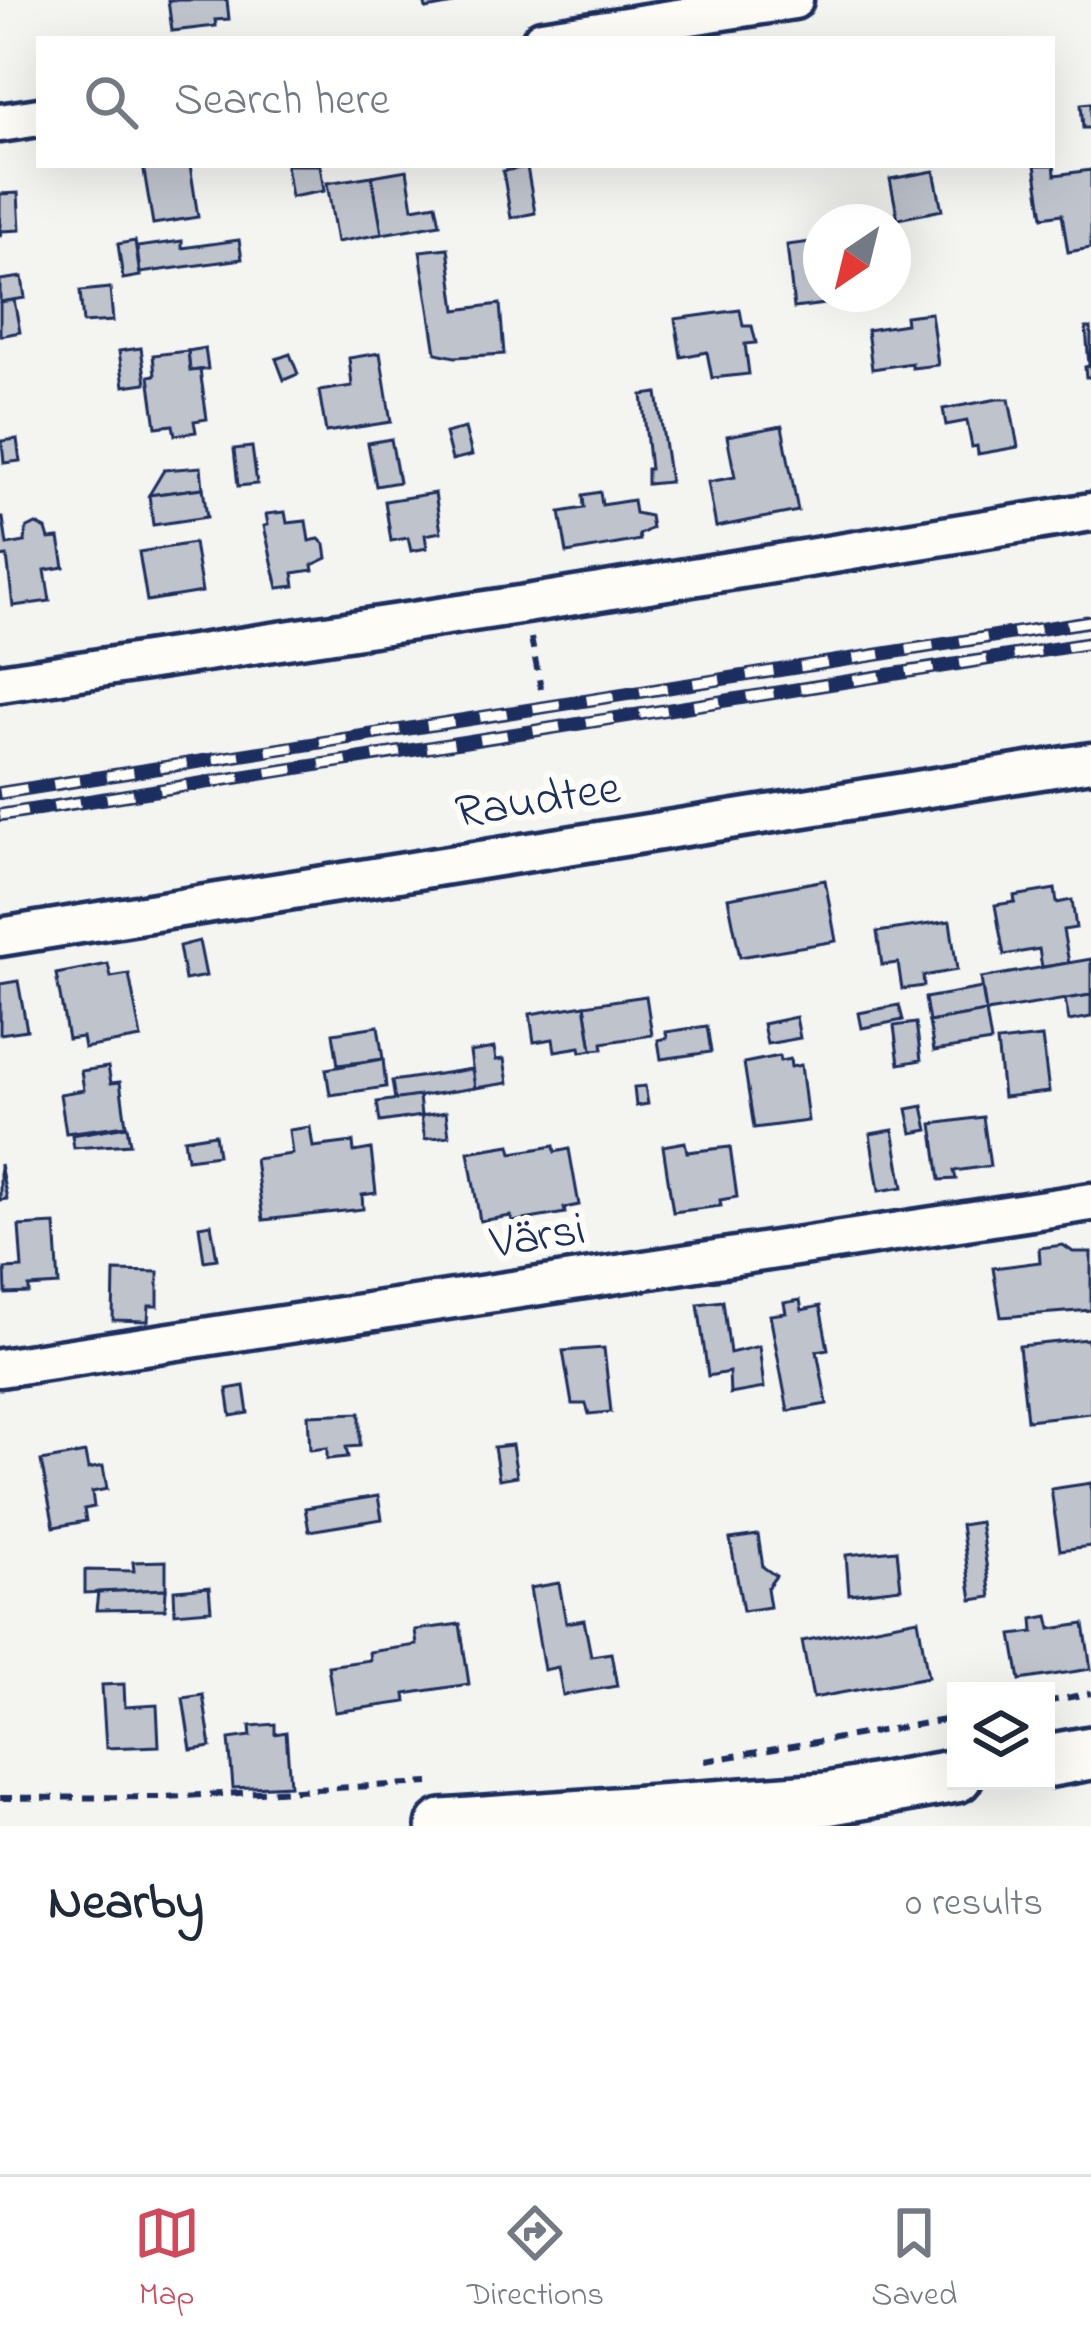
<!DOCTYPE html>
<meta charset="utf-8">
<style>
body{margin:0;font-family:"Indie Flower",sans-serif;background:#f6f6f7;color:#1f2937}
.controls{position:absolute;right:36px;bottom:36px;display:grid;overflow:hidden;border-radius:0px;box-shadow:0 12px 48px #0002}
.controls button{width:108px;height:108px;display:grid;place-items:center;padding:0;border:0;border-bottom:3px solid #e0e1e3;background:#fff;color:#1f2937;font:60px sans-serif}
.compass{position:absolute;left:803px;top:204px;width:108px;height:108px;border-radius:50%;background:#fff;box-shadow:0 12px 48px #0002;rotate:215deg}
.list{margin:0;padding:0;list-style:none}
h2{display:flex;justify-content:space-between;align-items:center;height:156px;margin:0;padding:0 48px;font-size:51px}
h2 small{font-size:39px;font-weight:400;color:#747a83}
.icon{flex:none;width:66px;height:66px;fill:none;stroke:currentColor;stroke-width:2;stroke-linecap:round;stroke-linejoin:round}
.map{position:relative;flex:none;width:1091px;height:1826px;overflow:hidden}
.search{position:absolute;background:#fff;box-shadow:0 12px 48px #0002;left:36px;right:36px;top:36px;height:132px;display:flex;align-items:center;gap:30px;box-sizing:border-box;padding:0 42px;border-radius:0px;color:#747a83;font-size:45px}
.sheet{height:348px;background:#fff}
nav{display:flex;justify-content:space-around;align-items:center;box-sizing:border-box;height:168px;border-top:3px solid #e0e1e3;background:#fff;font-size:33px;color:#747a83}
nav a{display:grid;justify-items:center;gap:6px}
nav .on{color:#d1495b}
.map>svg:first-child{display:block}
.building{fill:#bfc3cc;stroke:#1b2f5e;stroke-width:3}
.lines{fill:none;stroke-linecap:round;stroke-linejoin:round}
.minor-casing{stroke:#1b2f5e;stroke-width:45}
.secondary-casing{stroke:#1b2f5e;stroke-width:60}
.path{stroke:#1b2f5e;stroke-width:6;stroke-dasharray:12 9;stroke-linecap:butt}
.minor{stroke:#fdfcf7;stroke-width:36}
.secondary{stroke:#fdfcf7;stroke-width:51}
.rail-casing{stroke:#1b2f5e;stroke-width:14}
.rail{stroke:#fdfcf7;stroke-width:9;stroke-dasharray:27;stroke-linecap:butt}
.labels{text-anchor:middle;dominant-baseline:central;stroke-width:12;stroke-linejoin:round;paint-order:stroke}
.street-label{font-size:48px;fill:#1b2f5e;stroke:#fdfcf7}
</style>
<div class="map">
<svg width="1091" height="1826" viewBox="0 0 1091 1826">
<rect width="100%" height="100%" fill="#f4f4f1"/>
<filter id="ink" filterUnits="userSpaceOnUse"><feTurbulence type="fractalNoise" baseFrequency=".00833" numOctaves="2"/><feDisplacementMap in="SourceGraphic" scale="24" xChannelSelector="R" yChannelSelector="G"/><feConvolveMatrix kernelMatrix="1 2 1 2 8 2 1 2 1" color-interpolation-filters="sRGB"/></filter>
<g filter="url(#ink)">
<g class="building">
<path d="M 168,0 L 227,0 L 229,19 L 215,20 L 216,26 L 172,31 Z"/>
<path d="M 424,0 L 452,0 L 453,4 L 426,9 Z"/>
<path d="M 1091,103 L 1091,128 L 1083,128 L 1081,104 Z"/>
<path d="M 1054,161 L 1055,175 L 1091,170 L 1091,248 L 1068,252 L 1062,214 L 1043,217 L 1035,165 L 1052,165 Z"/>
<path d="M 143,165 L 190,165 L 198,217 L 153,224 Z"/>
<path d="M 286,165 L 320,165 L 324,191 L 291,197 Z"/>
<path d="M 527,167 L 535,213 L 511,218 L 503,171 Z"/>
<path d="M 407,170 L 413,208 L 436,204 L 440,224 L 382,234 L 372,176 Z"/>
<path d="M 934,171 L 942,210 L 898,219 L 890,179 Z"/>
<path d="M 372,176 L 382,234 L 337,242 L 327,183 Z"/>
<path d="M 18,193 L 20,230 L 2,231 L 0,237 L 0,194 Z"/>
<path d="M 819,235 L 821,235 L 821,294 L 825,304 L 794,308 L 787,245 L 819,241 Z"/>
<path d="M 239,240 L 242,259 L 140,273 L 137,247 L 182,241 L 182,248 Z"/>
<path d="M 135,241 L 140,276 L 123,279 L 118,244 Z"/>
<path d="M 448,248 L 456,310 L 500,304 L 504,354 L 455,357 L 436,353 L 420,251 Z"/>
<path d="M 22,277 L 25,298 L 0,302 L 0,280 Z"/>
<path d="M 110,288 L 113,321 L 83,323 L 80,291 Z"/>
<path d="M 14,300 L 20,332 L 0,336 L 0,302 Z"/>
<path d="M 740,310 L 743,326 L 752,326 L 756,343 L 745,344 L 749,374 L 712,378 L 707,352 L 681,357 L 675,319 Z"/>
<path d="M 931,313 L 938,365 L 912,368 L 912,363 L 872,369 L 867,330 L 906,324 L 905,316 Z"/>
<path d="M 1086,328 L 1091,328 L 1091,377 L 1086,377 L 1085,367 L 1089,366 Z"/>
<path d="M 141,348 L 146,383 L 124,386 L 119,351 Z"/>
<path d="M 205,348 L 208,369 L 190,371 L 188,351 Z"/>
<path d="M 188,351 L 190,371 L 200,370 L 207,419 L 194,421 L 196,432 L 175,435 L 173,425 L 156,427 L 149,376 L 155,375 L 153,355 Z"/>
<path d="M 380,353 L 391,422 L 326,432 L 319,391 L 352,386 L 349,358 Z"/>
<path d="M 290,354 L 298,374 L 284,380 L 276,359 Z"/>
<path d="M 657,393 L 670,482 L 647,484 L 647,469 L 650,469 L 642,395 Z"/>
<path d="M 998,399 L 1009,399 L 1018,447 L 978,454 L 977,446 L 972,447 L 967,421 L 946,425 L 943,409 Z"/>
<path d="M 782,426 L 798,511 L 716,527 L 708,482 L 735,477 L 727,436 Z"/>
<path d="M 465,428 L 472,455 L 452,460 L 445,433 Z"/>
<path d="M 17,439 L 20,461 L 4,463 L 2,441 Z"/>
<path d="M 391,439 L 399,482 L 376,486 L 368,443 Z"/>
<path d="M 252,447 L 257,484 L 238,486 L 234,449 Z"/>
<path d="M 201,467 L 203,488 L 149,495 L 164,470 Z"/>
<path d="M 203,488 L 207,517 L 153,525 L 149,495 Z"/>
<path d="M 600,492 L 602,505 L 633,500 L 635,513 L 650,516 L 652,528 L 639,535 L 640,540 L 567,553 L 560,512 L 584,508 L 583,495 Z"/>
<path d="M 435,493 L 441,532 L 425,535 L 427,548 L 411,551 L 408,538 L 391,541 L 385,501 Z"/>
<path d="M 285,512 L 287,523 L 306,521 L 309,541 L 319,539 L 325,545 L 327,558 L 312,565 L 313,570 L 293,573 L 295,586 L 278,588 L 264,526 L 268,525 L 266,514 Z"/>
<path d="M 0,518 L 3,518 L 7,545 L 25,542 L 26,529 L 36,524 L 46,529 L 49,539 L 59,538 L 64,567 L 45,570 L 50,601 L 13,606 L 7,556 L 0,557 Z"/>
<path d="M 194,543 L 202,592 L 147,601 L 139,552 Z"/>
<path d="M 825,880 L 836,941 L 740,957 L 728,898 Z"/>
<path d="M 1055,889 L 1057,903 L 1072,900 L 1076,928 L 1063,930 L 1069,963 L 1042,967 L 1039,949 L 1004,955 L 995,905 L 1015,902 L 1014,896 Z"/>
<path d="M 950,921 L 957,970 L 923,976 L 924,986 L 902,989 L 898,963 L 882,965 L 877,932 Z"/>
<path d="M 199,941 L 206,976 L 185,980 L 179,946 Z"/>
<path d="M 1091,959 L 1091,995 L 986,1012 L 981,978 Z"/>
<path d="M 108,964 L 111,977 L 129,974 L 141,1038 L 84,1048 L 82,1037 L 68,1039 L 56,974 Z"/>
<path d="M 18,981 L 27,1030 L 0,1034 L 0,984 Z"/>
<path d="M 982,988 L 986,1012 L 929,1022 L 925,998 Z"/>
<path d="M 1091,995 L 1091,1017 L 1069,1021 L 1065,999 Z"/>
<path d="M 646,996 L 652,1035 L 602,1043 L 603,1049 L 592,1050 L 585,1005 Z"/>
<path d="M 585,1005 L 592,1050 L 581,1052 L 580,1047 L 555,1051 L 553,1039 L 534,1042 L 530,1014 Z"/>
<path d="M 899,1005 L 903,1020 L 862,1028 L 859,1013 Z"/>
<path d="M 986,1012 L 991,1042 L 934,1051 L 929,1022 Z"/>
<path d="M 796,1017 L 800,1038 L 767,1044 L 763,1024 Z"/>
<path d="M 916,1023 L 921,1060 L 899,1064 L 894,1026 Z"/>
<path d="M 378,1026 L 383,1059 L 338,1065 L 333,1033 Z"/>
<path d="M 707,1026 L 711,1052 L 661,1059 L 658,1040 L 667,1038 L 666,1032 Z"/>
<path d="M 1042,1037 L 1049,1092 L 1003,1097 L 997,1042 Z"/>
<path d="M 494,1048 L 496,1060 L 504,1059 L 508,1083 L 475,1088 L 470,1052 Z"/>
<path d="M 779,1056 L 780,1061 L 790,1059 L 791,1067 L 801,1065 L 808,1121 L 754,1128 L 744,1063 Z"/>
<path d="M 383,1059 L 386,1087 L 330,1095 L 326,1069 Z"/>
<path d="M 108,1067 L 111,1083 L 120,1082 L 126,1125 L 66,1133 L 60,1094 L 84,1090 L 81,1071 Z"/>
<path d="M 472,1069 L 475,1088 L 395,1100 L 392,1081 Z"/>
<path d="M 645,1086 L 648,1104 L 636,1106 L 634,1087 Z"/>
<path d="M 419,1096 L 421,1116 L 380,1122 L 377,1102 Z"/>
<path d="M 923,1106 L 928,1130 L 912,1133 L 907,1109 Z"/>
<path d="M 446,1112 L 449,1136 L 425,1139 L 421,1116 Z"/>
<path d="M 983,1117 L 990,1166 L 954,1171 L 956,1179 L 940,1180 L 932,1124 Z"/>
<path d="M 127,1126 L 130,1144 L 74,1148 L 72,1135 Z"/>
<path d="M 310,1127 L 313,1147 L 353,1142 L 354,1152 L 371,1149 L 376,1193 L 362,1195 L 363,1209 L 263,1220 L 255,1159 L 292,1154 L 289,1130 Z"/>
<path d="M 893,1130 L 903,1187 L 879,1191 L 870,1134 Z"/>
<path d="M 215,1134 L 218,1155 L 187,1159 L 184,1139 Z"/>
<path d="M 685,1142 L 687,1152 L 730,1147 L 737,1197 L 720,1200 L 721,1206 L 673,1212 L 663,1146 Z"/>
<path d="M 510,1145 L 512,1153 L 554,1146 L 555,1152 L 569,1149 L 579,1205 L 564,1208 L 565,1213 L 512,1222 L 511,1216 L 480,1221 L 468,1152 Z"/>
<path d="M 0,1164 L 7,1199 L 0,1200 Z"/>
<path d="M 55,1224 L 59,1285 L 29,1287 L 29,1293 L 6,1294 L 5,1269 L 22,1268 L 19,1226 Z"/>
<path d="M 211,1224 L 217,1259 L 204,1261 L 199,1226 Z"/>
<path d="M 1063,1245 L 1073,1252 L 1091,1252 L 1091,1310 L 1001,1317 L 993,1268 L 1040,1262 L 1039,1248 Z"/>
<path d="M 114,1271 L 158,1272 L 158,1306 L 149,1306 L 148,1321 L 113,1320 Z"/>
<path d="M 800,1300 L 802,1310 L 820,1306 L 828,1349 L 817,1351 L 827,1404 L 788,1411 L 770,1315 L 786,1313 L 784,1303 Z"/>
<path d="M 723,1301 L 730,1353 L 759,1346 L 764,1388 L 730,1394 L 729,1372 L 708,1376 L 698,1304 Z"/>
<path d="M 1087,1339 L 1091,1350 L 1091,1413 L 1027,1420 L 1019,1346 Z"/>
<path d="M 604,1348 L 611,1412 L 589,1414 L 586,1404 L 572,1404 L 563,1351 Z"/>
<path d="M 244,1386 L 248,1413 L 231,1416 L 227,1389 Z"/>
<path d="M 360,1413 L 360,1446 L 346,1447 L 348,1457 L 327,1459 L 327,1448 L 310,1450 L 308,1415 Z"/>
<path d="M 512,1445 L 517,1476 L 499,1479 L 494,1447 Z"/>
<path d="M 85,1453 L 88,1469 L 103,1466 L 107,1489 L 92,1492 L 94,1507 L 84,1509 L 86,1521 L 54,1527 L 41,1461 Z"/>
<path d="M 1091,1483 L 1091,1546 L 1060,1550 L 1051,1489 Z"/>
<path d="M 378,1496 L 382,1519 L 309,1531 L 305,1508 Z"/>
<path d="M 980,1522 L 991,1597 L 972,1600 L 961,1525 Z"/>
<path d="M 758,1535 L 763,1567 L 776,1576 L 767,1588 L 770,1607 L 743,1611 L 730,1539 Z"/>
<path d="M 897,1550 L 901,1588 L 849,1594 L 846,1555 Z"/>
<path d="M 166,1561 L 166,1589 L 85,1593 L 85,1570 L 134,1571 L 133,1562 Z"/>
<path d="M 559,1583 L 566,1623 L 584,1620 L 591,1656 L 611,1653 L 617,1686 L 563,1695 L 558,1667 L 544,1670 L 530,1588 Z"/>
<path d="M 209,1587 L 211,1610 L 175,1613 L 174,1590 Z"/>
<path d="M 166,1589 L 165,1609 L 96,1610 L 98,1592 Z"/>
<path d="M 1048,1616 L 1051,1629 L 1084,1624 L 1091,1669 L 1020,1680 L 1012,1635 L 1034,1632 L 1033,1619 Z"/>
<path d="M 918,1619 L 928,1677 L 813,1698 L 802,1641 Z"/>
<path d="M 460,1624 L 469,1684 L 405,1694 L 406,1702 L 335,1712 L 328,1666 L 370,1660 L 369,1652 L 417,1645 L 415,1630 Z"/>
<path d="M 124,1684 L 125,1707 L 157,1705 L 159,1746 L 106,1748 L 102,1685 Z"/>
<path d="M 203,1695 L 211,1747 L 191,1750 L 183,1698 Z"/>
<path d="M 275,1724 L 275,1734 L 286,1732 L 290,1785 L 233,1788 L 229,1739 L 251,1736 L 250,1726 Z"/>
</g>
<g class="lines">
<g class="minor-casing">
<g id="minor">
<path d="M 542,39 L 794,0"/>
<path d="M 0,123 L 39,117"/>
<path d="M 0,683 L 526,604 L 1091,512"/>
<path d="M 0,937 L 1091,762"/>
<path d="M 0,1368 L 1091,1202"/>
</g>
</g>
<g class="secondary-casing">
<g id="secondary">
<path d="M 1046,1761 L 1091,1753"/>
<path d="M 443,1826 L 827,1799 L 956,1776"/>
</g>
</g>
<g class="path">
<path d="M 531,638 L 541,689"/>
<path d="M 1046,1702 L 1091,1693"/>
<path d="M 705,1761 L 956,1718"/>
<path d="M 0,1798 L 164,1797 L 429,1783"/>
</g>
<use href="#minor" class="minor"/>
<use href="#secondary" class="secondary"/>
<g class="rail-casing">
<g id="rail">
<path d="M 0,793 L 1091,621"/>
<path d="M 0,815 L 1091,643"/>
</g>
</g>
<use href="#rail" class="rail"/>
</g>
</g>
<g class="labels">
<g class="street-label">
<text transform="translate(538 802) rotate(-9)">Raudtee</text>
<text transform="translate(538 1238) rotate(-9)">Värsi</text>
</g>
</g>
</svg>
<div class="controls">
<button><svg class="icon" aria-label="layers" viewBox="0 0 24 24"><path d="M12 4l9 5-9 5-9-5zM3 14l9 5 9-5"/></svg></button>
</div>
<svg class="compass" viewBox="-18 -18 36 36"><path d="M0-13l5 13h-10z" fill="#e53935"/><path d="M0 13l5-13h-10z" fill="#747a83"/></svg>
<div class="search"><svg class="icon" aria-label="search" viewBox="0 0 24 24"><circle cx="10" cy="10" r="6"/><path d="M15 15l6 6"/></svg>Search here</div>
</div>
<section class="sheet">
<h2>Nearby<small>0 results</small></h2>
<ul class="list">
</ul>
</section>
<nav>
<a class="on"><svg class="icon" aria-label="map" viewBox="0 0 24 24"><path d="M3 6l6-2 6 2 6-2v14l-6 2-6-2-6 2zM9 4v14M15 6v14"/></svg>Map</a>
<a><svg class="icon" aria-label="directions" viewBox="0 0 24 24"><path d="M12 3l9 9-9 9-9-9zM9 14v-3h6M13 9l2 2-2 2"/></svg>Directions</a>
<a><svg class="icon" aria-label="saved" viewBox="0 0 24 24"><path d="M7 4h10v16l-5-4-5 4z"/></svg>Saved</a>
</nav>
